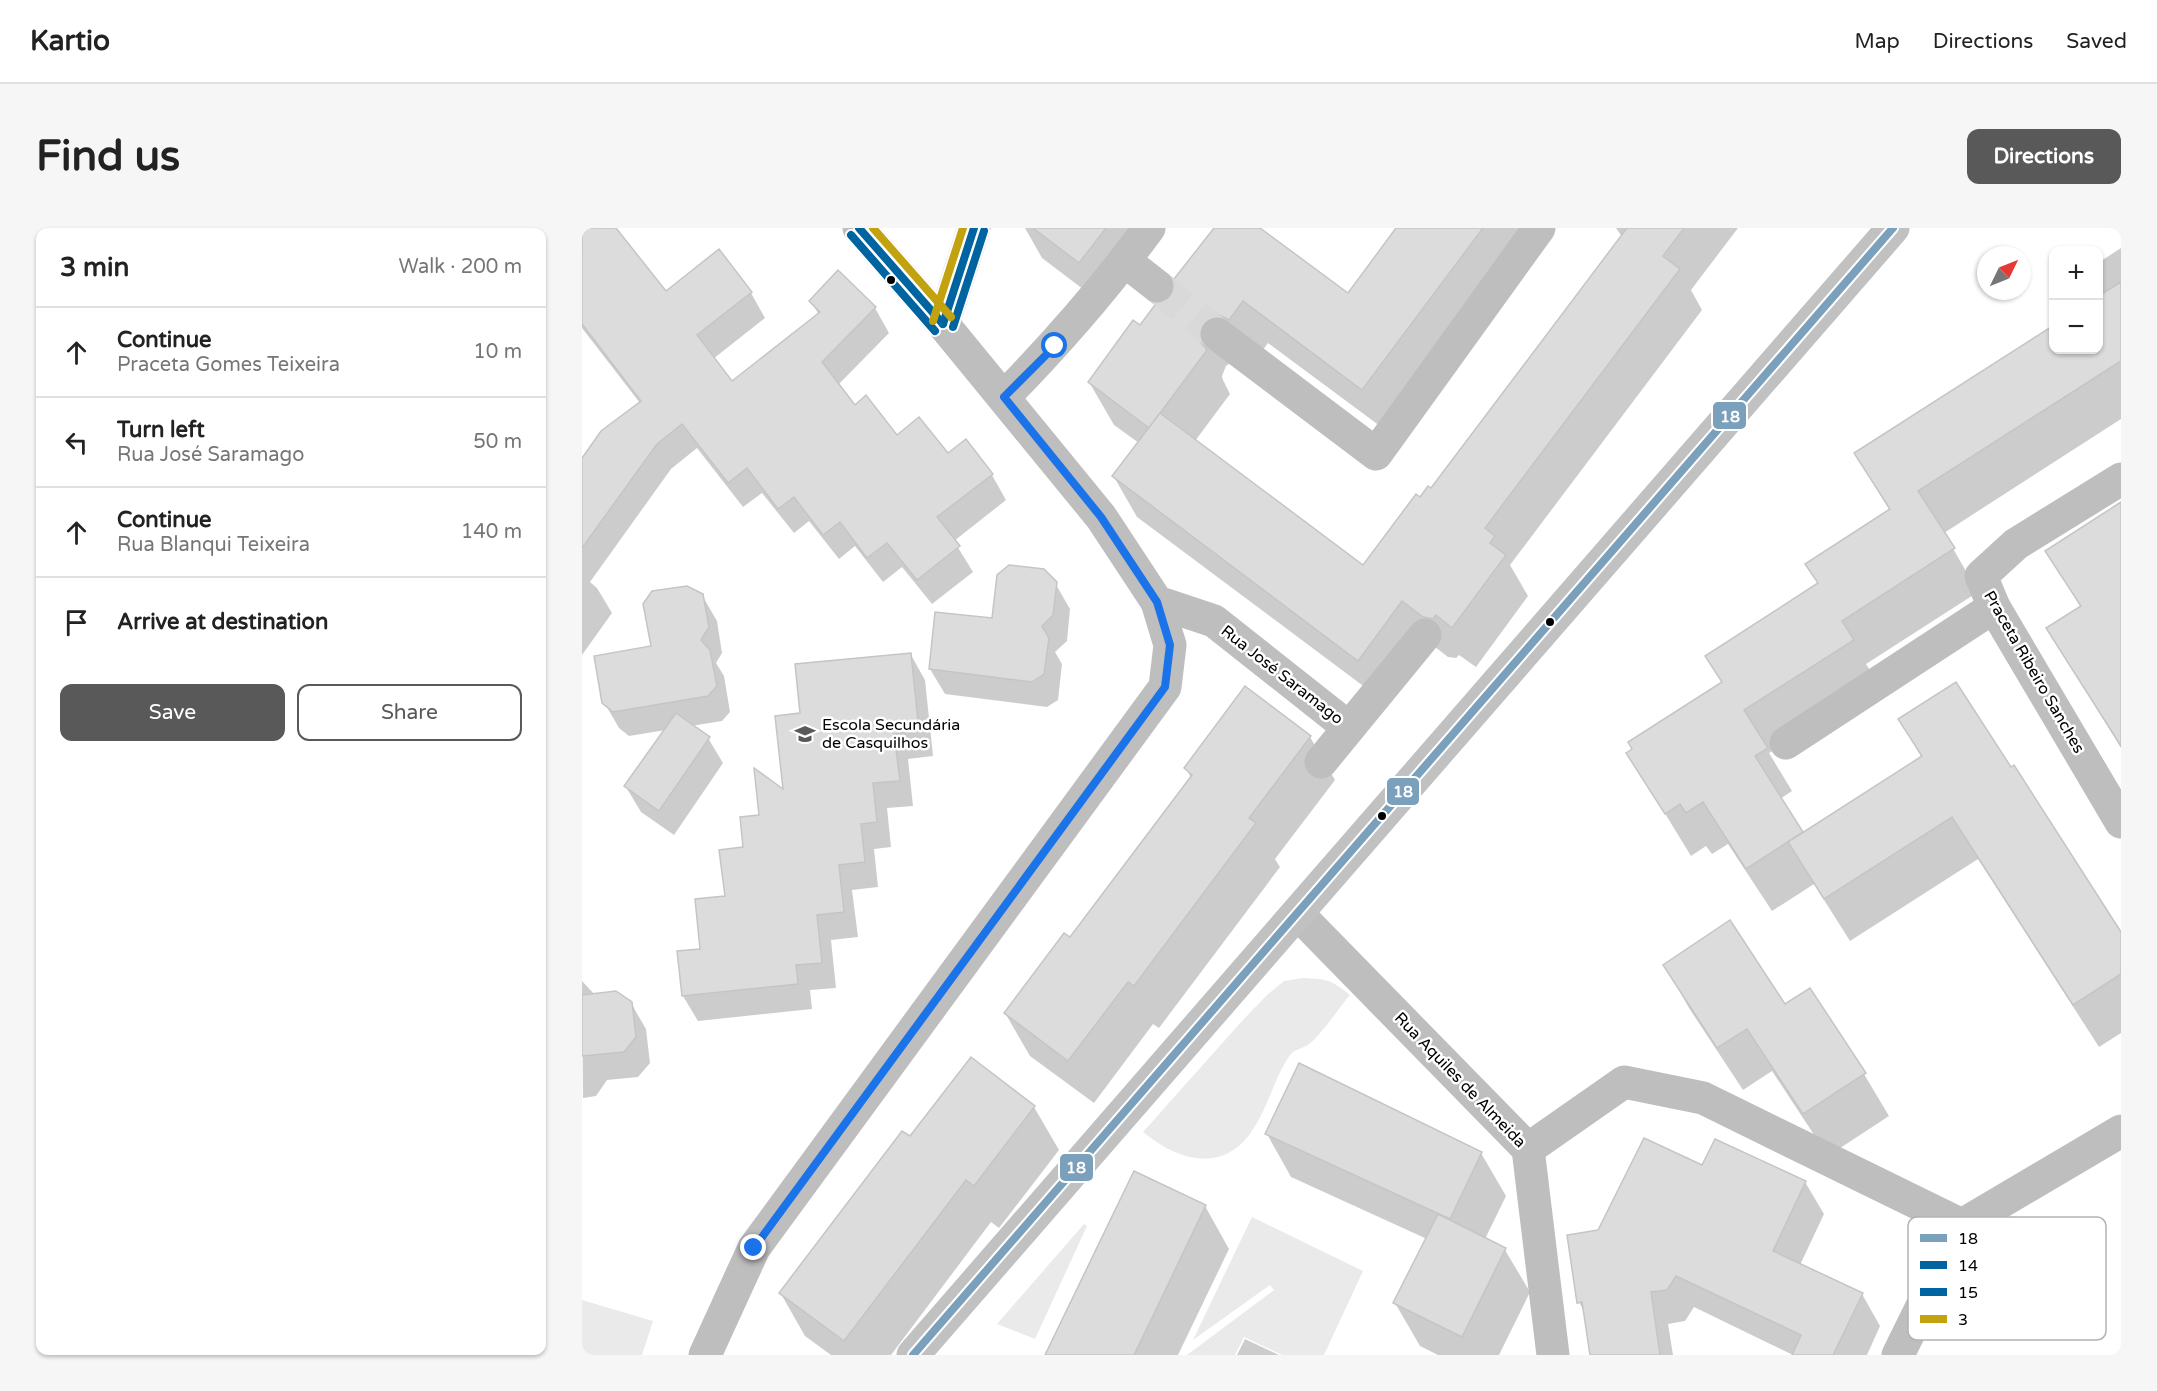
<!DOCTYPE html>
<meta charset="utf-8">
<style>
body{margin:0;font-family:"Varela Round",sans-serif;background:#f6f6f6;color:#222}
.controls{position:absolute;right:18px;top:18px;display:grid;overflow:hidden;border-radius:12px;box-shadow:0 2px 4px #0004}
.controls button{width:54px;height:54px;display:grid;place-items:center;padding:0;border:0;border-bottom:2px solid #e0e0e0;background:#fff;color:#222;font:30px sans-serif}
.compass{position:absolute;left:1395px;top:18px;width:54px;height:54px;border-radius:50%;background:#fff;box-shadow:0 2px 4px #0004;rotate:47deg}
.stop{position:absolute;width:18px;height:18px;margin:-14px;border:4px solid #1a73e8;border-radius:50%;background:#fff}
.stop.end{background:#1a73e8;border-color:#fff;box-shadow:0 2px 6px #0008}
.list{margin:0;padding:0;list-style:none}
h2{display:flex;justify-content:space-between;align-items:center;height:78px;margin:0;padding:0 24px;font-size:26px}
h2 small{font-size:20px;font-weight:400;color:#767676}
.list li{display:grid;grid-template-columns:39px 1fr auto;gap:18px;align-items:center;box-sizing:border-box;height:90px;padding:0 24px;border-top:2px solid #e0e0e0}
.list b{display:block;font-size:22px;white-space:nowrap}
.list p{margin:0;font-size:20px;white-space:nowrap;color:#767676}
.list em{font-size:20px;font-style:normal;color:#767676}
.actions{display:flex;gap:12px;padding:18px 24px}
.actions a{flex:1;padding:14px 0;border:2px solid #595959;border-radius:12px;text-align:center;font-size:21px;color:#595959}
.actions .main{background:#595959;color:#fff}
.icon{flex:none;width:33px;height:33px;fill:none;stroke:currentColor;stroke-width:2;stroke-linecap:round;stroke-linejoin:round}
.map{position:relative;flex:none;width:1539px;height:1127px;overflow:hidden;border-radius:12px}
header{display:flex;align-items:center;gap:36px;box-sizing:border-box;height:84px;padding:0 30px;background:#fff;border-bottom:2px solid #e0e0e0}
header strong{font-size:28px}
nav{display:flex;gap:33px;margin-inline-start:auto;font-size:21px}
.intro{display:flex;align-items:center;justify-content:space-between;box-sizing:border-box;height:144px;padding:0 36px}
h1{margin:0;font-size:42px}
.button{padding:15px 27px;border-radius:12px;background:#595959;color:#fff;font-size:21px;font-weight:700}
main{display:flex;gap:36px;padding:0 36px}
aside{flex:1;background:#fff;border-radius:12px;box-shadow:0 2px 4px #0004}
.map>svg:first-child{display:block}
.green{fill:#eaeaea}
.shadow{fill:#0003}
.building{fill:#dcdcdc;stroke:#c5c5c5;stroke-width:1.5}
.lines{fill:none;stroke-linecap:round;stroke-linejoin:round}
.street-tunnel{stroke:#d9d9d9;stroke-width:33;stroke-dasharray:33 16;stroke-linecap:butt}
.street{stroke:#bebebe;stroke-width:33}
.secondary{stroke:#c1c1c1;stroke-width:33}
.bus-1-casing{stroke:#fff;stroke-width:12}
.bus-2-casing{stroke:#fff;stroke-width:12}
.bus-3-casing{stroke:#fff;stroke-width:12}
.bus-4-casing{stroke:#fff;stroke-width:12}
.bus-1{stroke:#7ba0bb;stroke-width:8}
.bus-2{stroke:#0064a0;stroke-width:8}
.bus-3{stroke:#0064a0;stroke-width:8}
.bus-4{stroke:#c2a20f;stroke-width:8}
.route{stroke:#1a73e8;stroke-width:8}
.bus-dot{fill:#000;stroke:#fff;stroke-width:2}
.labels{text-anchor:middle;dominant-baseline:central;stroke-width:5;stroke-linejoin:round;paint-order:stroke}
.street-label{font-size:16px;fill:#000;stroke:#fff}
.poi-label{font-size:16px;fill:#000;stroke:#fff;text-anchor:start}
.key{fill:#fff;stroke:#b2b2b2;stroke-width:1.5}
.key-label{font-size:16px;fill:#000}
.line-badge{stroke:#fff;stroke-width:2}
.badge-label{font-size:16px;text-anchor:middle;font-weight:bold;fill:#fff}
</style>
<header>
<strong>Kartio</strong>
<nav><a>Map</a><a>Directions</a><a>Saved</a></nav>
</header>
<div class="intro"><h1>Find us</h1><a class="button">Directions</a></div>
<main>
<aside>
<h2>3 min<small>Walk · 200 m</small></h2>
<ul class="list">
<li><svg class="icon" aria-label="ahead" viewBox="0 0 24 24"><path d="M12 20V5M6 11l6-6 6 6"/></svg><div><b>Continue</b><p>Praceta Gomes Teixeira</p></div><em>10 m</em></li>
<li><svg class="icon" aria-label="left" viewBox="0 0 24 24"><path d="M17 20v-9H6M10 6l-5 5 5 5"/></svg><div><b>Turn left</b><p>Rua José Saramago</p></div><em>50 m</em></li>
<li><svg class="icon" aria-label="ahead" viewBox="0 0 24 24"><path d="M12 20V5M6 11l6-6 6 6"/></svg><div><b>Continue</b><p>Rua Blanqui Teixeira</p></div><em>140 m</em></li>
<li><svg class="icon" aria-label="arrive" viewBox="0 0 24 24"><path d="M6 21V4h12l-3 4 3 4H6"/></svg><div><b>Arrive at destination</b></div></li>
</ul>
<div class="actions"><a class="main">Save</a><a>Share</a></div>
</aside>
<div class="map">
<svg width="1539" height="1127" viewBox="0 0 1539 1127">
<rect width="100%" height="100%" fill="#fff"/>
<g class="green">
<path d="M 721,750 C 745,751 750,752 768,767 C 756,781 741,805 727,816 C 721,821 712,821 708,827 C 694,847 688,872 676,893 C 648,946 601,937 561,904 L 660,793 L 685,767 L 702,753 Z"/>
<path d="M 670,989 L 781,1043 L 742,1127 L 700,1127 L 662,1109 L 653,1127 L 605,1127 L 692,1062 L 688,1057 L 611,1112 Z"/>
<path d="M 502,996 L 505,998 L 453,1111 L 415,1096 Z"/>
<path d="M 0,1072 L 71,1093 L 60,1127 L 0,1127 Z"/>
</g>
<g class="shadow">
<path d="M 0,0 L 32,0 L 84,65 L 169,65 L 183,90 L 131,131 L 150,155 L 237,87 L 229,73 L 293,80 L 307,105 L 256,157 L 273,179 L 315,209 L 410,247 L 424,272 L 372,313 L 391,344 L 350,376 L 320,339 L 301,354 L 273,318 L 257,331 L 227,293 L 212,305 L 180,265 L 161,279 L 115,220 L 89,241 L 8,354 L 15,360 L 30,385 L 0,427 L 0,232 L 58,175 L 0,100 Z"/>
<path d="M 443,0 L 580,0 L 522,77 L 460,30 Z"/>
<path d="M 634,0 L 676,0 L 766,67 L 816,0 L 958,0 L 806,204 L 686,115 L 672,134 L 652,132 L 644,138 L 640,148 L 641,152 L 648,166 L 613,213 L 781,339 L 838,271 L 849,262 L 1040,9 L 1034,0 L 1156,0 L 1109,62 L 1120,82 L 928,337 L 946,368 L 894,439 L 877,427 L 874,430 L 866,429 L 844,412 L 800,472 L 555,289 L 532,249 L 557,215 L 532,197 L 507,154 L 558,99 L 591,71 Z"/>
<path d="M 1539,20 L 1539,191 L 1362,305 L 1396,364 L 1284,436 L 1296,455 L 1187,525 L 1210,563 L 1198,571 L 1221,606 L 1340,530 L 1318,492 L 1539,708 L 1539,805 L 1517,819 L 1396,631 L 1268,713 L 1232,656 L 1190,683 L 1146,616 L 1130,626 L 1124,618 L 1109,628 L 1046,525 L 1141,455 L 1308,283 L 1274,226 L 1472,122 L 1516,122 L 1516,35 Z"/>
<path d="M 1539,275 L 1539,520 L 1466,401 L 1499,380 L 1465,323 Z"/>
<path d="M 473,355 L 488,381 L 485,413 L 473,424 L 480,436 L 476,472 L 465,479 L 363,466 L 348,441 L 411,392 Z"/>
<path d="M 120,367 L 135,393 L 140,425 L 134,435 L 142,448 L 148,484 L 140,493 L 109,498 L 126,510 L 141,535 L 92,607 L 59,584 L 44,559 L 84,502 L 47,508 L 37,500 L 22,474 Z"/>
<path d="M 329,427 L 343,452 L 351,528 L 326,531 L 331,578 L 305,580 L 309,619 L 292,621 L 296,659 L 270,662 L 276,709 L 249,712 L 254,760 L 228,762 L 230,781 L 116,793 L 101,768 L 97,724 L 119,722 L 144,669 L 162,621 L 179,588 L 203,564 L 220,486 Z"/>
<path d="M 728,509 L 753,552 L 693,631 L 698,639 L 577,800 L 571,796 L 512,875 L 448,828 L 423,785 L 488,711 L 609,550 L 604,540 Z"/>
<path d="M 1083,737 L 1282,846 L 1307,888 L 1246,928 L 1190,843 L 1161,862 L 1107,780 Z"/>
<path d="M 0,753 L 13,767 L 49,775 L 64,801 L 68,835 L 56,849 L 25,852 L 14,868 L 1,870 Z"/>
<path d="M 390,831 L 452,879 L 477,922 L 417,1000 L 409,994 L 309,1127 L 249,1127 L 223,1108 L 199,1066 L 328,910 Z"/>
<path d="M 685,906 L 899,925 L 924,968 L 903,1011 L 923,1022 L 948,1064 L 917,1127 L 856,1127 L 838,1118 L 813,1075 L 845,1011 L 709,949 Z"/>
<path d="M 1121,939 L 1223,954 L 1242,986 L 1218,1037 L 1280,1066 L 1298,1098 L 1285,1127 L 1211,1127 L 1112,1079 L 1103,1093 L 1086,1096 L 1091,1127 L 1010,1127 L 1003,1085 L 997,1074 L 1017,1004 Z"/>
<path d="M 623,978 L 647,1021 L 596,1127 L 469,1127 Z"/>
<path d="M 663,1111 L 697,1127 L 655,1127 Z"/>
</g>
<g class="building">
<path d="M 0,0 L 34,0 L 84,63 L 137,21 L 170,64 L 115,107 L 150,153 L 238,84 L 227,73 L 256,42 L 294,79 L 240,134 L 273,177 L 284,167 L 315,207 L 337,189 L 366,225 L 384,211 L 411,246 L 355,289 L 378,318 L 335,352 L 305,315 L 285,330 L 258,294 L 241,307 L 212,269 L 196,281 L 165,240 L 146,255 L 100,196 L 75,216 L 0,320 L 0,230 L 19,203 L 59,173 L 0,96 Z"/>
<path d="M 451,0 L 524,0 L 497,35 Z"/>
<path d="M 632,0 L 678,0 L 766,65 L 814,0 L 901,0 L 780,162 L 661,73 L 647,92 L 637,87 L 627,89 L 620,95 L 616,104 L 618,113 L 625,122 L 567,200 L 506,154 L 551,92 L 558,97 L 573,77 L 583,75 L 589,70 L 593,61 L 592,51 Z"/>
<path d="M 1045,0 L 1102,0 L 1081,28 L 1098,41 L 903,300 L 913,308 L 908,315 L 924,327 L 870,400 L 854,387 L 851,391 L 841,389 L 820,373 L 776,433 L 530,248 L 578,185 L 781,337 L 834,266 L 838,269 L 846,258 L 849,260 Z"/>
<path d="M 1539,54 L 1539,133 L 1336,263 L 1373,320 L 1260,393 L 1272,412 L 1162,482 L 1186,520 L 1173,528 L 1221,604 L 1164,641 L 1121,574 L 1104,585 L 1098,576 L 1083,586 L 1044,525 L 1050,521 L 1046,514 L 1140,454 L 1123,428 L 1236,355 L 1223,336 L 1308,281 L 1272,225 L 1472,97 L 1472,122 L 1516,122 L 1516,68 Z"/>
<path d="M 1539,274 L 1539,518 L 1464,400 L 1499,378 L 1463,323 Z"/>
<path d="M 427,337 L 462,341 L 475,354 L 471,387 L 460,398 L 467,410 L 462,446 L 450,454 L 347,441 L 353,384 L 410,390 L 415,347 Z"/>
<path d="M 105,358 L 121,366 L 127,399 L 119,412 L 128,422 L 135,458 L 126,468 L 31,484 L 20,475 L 12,428 L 69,418 L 61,376 L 70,363 Z"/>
<path d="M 329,425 L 337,503 L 312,506 L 318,553 L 291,555 L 295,594 L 279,596 L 283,634 L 257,637 L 262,684 L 235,687 L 240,735 L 214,737 L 216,756 L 100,768 L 95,723 L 118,721 L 113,671 L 143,668 L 137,622 L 161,619 L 158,589 L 177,587 L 172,540 L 201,561 L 193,488 L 218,485 L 213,436 Z"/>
<path d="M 1374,454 L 1429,539 L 1432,537 L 1539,704 L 1539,746 L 1491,777 L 1370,589 L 1242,671 L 1206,614 L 1340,528 L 1316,491 Z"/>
<path d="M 663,458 L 729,508 L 667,590 L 674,595 L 552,758 L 546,754 L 486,833 L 422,785 L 482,705 L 488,709 L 610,547 L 602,540 Z"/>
<path d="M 94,485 L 128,509 L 77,583 L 42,558 Z"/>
<path d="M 1148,692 L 1203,776 L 1228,760 L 1284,845 L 1221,886 L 1165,801 L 1135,820 L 1081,737 Z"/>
<path d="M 34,763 L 50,774 L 54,809 L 42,824 L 0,828 L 0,767 Z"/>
<path d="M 389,829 L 453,878 L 392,958 L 384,952 L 262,1113 L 197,1065 L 320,903 L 328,908 Z"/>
<path d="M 717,835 L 900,924 L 868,991 L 683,906 Z"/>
<path d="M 1062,910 L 1120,937 L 1133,911 L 1224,953 L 1191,1023 L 1281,1065 L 1251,1127 L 1210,1127 L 1219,1107 L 1094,1048 L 1085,1062 L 1069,1064 L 1078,1127 L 1008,1127 L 1000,1074 L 995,1075 L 985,1007 L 1016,1002 Z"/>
<path d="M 552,943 L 624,977 L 581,1067 L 552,1127 L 463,1127 Z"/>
<path d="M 856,986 L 924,1020 L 880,1109 L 811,1075 Z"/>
</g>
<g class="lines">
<path class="street-tunnel" d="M 575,58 L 635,106"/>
<g class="street">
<path d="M 277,0 L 361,96 L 519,289 L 575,374 L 632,393 L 766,499"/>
<path d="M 543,33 L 575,58"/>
<path d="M 361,96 L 392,0"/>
<path d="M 635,106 L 794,226 L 957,0"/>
<path d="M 422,169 C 474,116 523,60 567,0"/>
<path d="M 1539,251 L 1434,316 L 1399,348 L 1412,379 L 1539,594"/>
<path d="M 1204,515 L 1412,379"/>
<path d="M 739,534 L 843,407"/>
<path d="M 716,686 L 946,921 L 971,1127"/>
<path d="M 946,921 L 1042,854 L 1121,870 L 1380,997"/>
<path d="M 123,1127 L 172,1020 L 583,459 L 588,417 L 575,374"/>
<path d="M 1316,1127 L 1380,997 L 1539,903"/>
</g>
<path class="secondary" d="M 331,1127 L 1311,0"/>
<g class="bus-1-casing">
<path id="bus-1" d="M 331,1127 L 1311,0"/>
</g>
<g class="bus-2-casing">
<g id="bus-2">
<path d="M 277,0 L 361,96"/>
<path d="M 361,96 L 392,0"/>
</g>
</g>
<g class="bus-3-casing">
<g id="bus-3">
<path d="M 269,7 L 353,103"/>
<path d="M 371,99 L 402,3"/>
</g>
</g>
<g class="bus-4-casing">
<g id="bus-4">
<path d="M 291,0 L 369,89"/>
<path d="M 351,93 L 381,0"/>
</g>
</g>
<use href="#bus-1" class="bus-1"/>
<use href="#bus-2" class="bus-2"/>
<use href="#bus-3" class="bus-3"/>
<use href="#bus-4" class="bus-4"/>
</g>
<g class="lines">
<path class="route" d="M 172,1020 L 583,459 L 588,417 L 575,374 L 519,289 L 422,169 L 473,118"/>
</g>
<defs>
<g id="school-bare" transform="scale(1.62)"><path d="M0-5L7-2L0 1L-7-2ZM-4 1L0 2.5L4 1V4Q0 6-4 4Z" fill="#595959" stroke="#fff" stroke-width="2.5" paint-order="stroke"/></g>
</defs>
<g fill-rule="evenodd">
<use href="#school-bare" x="223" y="506"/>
</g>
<g class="bus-dot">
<circle cx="309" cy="52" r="5"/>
<circle cx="968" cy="394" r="5"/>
<circle cx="800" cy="588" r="5"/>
</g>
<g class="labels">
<g class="street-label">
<text transform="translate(1452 444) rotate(60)">Praceta Ribeiro Sanches</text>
<text transform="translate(700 447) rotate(38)">Rua José Saramago</text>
<text transform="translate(878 852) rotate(46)">Rua Aquiles de Almeida</text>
</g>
<g class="poi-label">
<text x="240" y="497">Escola Secundária<tspan x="240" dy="18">de Casquilhos</tspan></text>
</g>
</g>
<rect x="1326" y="989" width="198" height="123" rx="9" class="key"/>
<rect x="1338" y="1006" width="27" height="8" fill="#7ba0bb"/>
<rect x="1338" y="1033" width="27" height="8" fill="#0064a0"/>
<rect x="1338" y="1060" width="27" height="8" fill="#0064a0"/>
<rect x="1338" y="1087" width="27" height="8" fill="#c2a20f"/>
<g class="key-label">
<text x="1376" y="1016">18</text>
<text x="1376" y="1043">14</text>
<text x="1376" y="1070">15</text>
<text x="1376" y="1097">3</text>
</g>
<g class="line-badge">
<rect x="1130" y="173" width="35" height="29" rx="6" fill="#7ba0bb"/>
<rect x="804" y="549" width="34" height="29" rx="6" fill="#7ba0bb"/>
<rect x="477" y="925" width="35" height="29" rx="6" fill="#7ba0bb"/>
</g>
<g class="badge-label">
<text x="1148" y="194">18</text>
<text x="821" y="569">18</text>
<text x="494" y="945">18</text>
</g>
</svg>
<div class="controls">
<button>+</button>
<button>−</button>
</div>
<svg class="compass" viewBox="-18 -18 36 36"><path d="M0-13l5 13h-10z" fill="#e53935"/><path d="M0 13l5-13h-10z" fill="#767676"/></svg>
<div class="stop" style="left:473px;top:118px"></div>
<div class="stop end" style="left:172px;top:1020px"></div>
</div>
</main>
